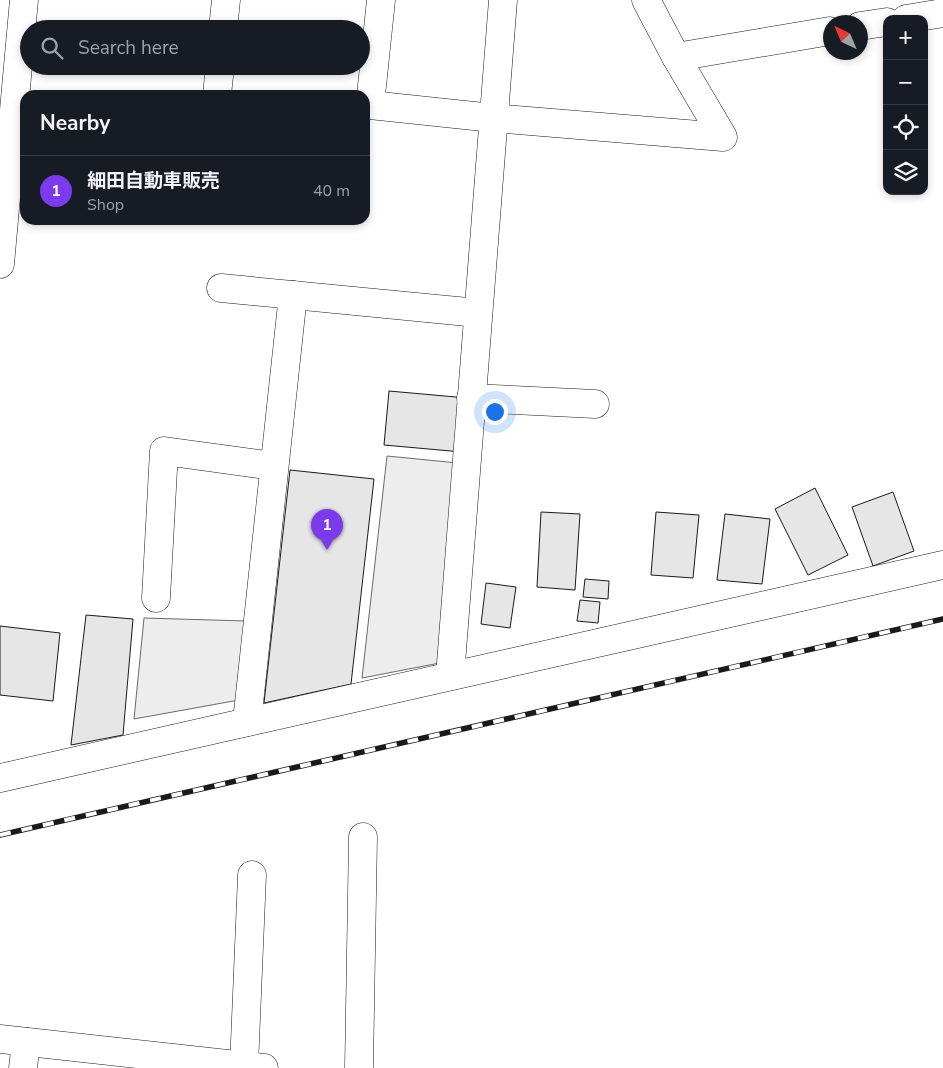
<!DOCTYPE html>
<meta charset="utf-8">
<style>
body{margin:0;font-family:"Nunito Sans","Noto Sans JP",sans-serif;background:#242831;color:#f1f3f6}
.controls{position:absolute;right:15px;top:15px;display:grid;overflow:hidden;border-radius:10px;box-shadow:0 2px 8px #0003}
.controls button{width:45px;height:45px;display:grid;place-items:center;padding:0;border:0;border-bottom:1px solid #363941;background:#171b24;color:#f1f3f6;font:25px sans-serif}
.compass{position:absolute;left:823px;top:15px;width:45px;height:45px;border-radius:50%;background:#171b24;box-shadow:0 2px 8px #0003;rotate:316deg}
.you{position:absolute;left:494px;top:411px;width:18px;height:18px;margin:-12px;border:4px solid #fff;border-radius:50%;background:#1a73e8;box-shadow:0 0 0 8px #1a73e833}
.badge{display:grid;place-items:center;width:32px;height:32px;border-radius:50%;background:#7c3aed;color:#fff;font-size:16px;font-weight:700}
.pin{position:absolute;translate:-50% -41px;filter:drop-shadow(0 1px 2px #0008)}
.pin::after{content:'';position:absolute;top:26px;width:18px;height:15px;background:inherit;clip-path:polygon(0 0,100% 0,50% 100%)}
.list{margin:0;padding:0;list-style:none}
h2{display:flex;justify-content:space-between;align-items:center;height:65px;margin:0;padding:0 20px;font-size:21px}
h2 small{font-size:16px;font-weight:400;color:#9ea1a6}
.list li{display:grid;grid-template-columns:32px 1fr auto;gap:15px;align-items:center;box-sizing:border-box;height:70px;padding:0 20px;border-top:1px solid #363941}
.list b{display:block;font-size:19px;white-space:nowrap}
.list p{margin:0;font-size:16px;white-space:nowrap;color:#9ea1a6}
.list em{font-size:16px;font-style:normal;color:#9ea1a6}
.icon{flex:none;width:28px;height:28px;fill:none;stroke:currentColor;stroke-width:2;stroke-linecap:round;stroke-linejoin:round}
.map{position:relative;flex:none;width:943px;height:1068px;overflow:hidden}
.search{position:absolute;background:#171b24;box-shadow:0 2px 8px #0003;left:20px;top:20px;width:350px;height:55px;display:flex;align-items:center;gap:12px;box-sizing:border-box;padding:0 18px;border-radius:28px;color:#9ea1a6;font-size:19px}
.panel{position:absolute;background:#171b24;box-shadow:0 2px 8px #0003;left:20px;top:90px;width:350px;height:135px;border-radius:15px}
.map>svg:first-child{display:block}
.parking{fill:#ededed;stroke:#6a6a6a}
.building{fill:#e6e6e6;stroke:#1a1a1a}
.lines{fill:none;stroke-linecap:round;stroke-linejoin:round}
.minor-casing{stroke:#1a1a1a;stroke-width:29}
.minor{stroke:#fff;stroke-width:28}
.rail-casing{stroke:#1a1a1a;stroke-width:5.5}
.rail{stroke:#fff;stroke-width:4;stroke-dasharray:11;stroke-linecap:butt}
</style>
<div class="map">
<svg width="943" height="1068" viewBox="0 0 943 1068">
<rect width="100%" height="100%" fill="#fff"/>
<g class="parking">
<path d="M 387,456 L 458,463 L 445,662 L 362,678 Z"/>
<path d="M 144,618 L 246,621 L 239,700 L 134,719 Z"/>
</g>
<g class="building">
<path d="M 389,391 L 467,398 L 462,452 L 384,445 Z"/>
<path d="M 290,470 L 374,479 L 351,684 L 264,703 Z"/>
<path d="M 815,488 L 848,555 L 808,575 L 775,509 Z"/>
<path d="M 893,492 L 914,551 L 873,566 L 852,507 Z"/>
<path d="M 541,512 L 580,514 L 575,590 L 537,587 Z"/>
<path d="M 656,512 L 699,515 L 693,578 L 651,575 Z"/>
<path d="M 725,514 L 770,519 L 762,584 L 717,580 Z"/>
<path d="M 585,579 L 609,581 L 608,599 L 583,597 Z"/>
<path d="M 486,583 L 516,587 L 510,628 L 481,624 Z"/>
<path d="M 580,600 L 600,602 L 598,623 L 577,621 Z"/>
<path d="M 86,615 L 133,619 L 123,735 L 71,745 Z"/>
<path d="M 0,626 L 60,633 L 53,701 L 0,695 Z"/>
</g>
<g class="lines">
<g class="minor-casing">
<g id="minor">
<path d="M 381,0 L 370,105 L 493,118 L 723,137 L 676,57 L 646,0"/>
<path d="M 906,19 L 943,13"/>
<path d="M 860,26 L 887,22"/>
<path d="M 223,29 L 226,0"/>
<path d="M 676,57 L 830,31"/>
<path d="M 217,95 L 220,66"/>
<path d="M 0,264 L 24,0"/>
<path d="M 221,288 L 478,313"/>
<path d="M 471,398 L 595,404"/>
<path d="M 156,598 L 164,451 L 274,466"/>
<path d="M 450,676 L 503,0"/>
<path d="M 247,722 L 293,295"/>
<path d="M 0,778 L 943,565"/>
<path d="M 0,1039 L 264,1068"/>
<path d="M 244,1066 L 252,875"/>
<path d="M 23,1068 L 26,1042"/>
<path d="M 359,1068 L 363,837"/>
</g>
</g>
<use href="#minor" class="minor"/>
<g class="rail-casing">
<path id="rail" d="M 0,835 L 943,619"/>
</g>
<use href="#rail" class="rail"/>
</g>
</svg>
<div class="controls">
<button>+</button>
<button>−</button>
<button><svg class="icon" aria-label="locate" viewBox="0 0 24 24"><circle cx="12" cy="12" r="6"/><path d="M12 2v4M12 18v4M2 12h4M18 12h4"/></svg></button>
<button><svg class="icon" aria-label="layers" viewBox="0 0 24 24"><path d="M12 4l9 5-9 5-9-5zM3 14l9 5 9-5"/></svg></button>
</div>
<svg class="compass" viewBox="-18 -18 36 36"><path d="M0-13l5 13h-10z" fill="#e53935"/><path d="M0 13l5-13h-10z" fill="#9ea1a6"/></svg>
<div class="you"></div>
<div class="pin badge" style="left:327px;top:550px">1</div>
<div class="search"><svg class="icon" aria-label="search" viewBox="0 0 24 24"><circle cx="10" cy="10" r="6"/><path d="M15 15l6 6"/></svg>Search here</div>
<section class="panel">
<h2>Nearby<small></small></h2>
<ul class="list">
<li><span class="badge">1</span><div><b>細田自動車販売</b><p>Shop</p></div><em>40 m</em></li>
</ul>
</section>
</div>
